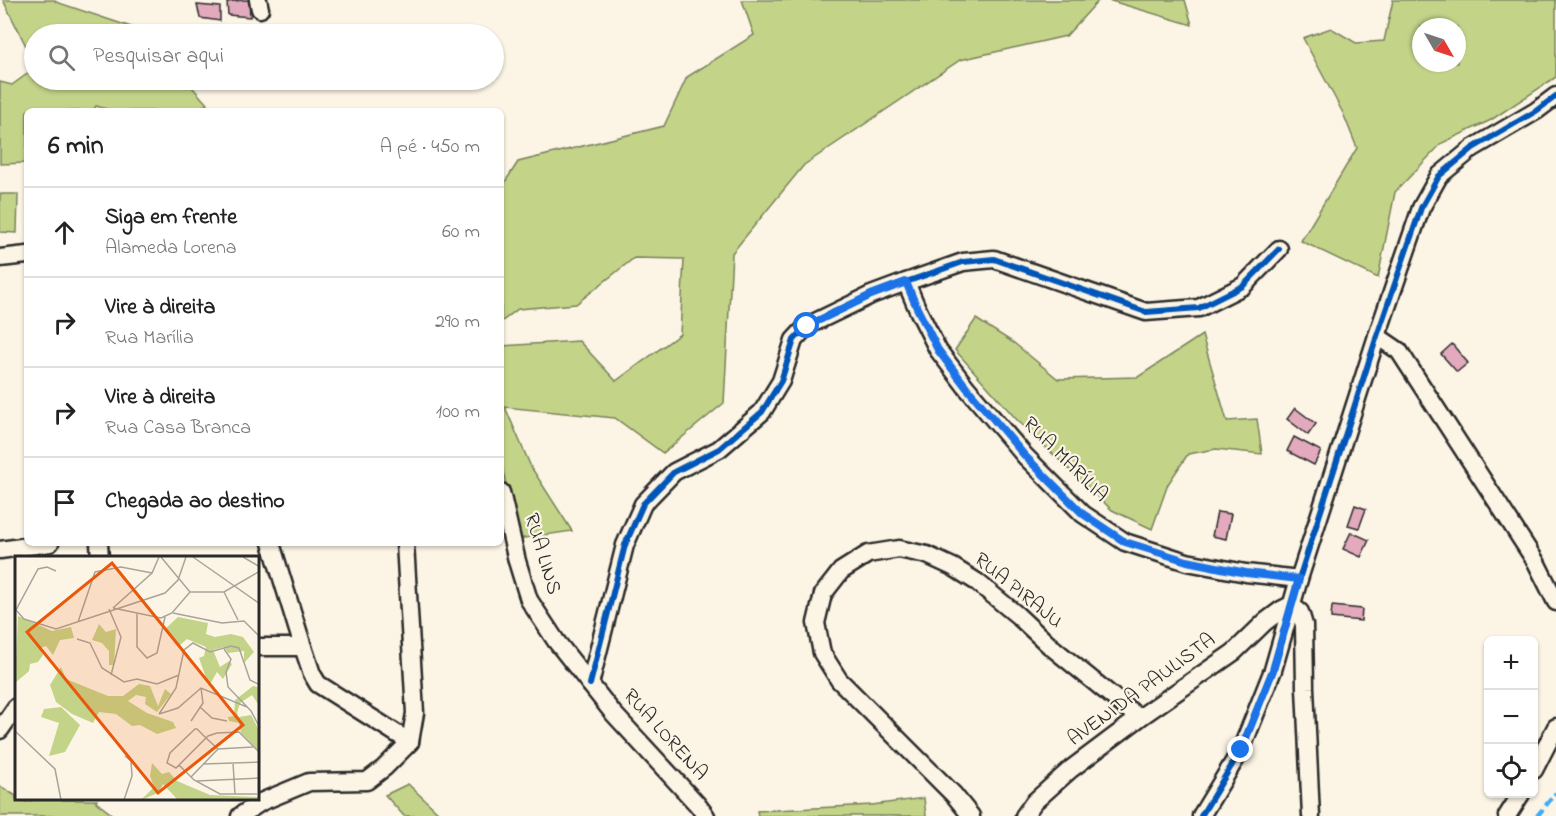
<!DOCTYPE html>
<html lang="pt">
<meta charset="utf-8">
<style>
body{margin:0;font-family:"Indie Flower",sans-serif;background:#f6f6f6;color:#222}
.controls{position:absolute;right:18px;bottom:18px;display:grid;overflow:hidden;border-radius:9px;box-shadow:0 2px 4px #0004}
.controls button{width:54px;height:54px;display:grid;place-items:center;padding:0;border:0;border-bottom:2px solid #e0e0e0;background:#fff;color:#222;font:30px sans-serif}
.compass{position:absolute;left:1412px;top:18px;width:54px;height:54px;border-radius:50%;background:#fff;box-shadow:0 2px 4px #0004;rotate:129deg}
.stop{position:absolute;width:18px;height:18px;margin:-14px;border:4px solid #1a73e8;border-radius:50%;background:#fff}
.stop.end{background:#1a73e8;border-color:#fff;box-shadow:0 2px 6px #0008}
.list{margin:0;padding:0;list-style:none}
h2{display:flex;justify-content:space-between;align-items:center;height:78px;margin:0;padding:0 24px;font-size:26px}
h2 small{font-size:20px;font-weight:400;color:#767676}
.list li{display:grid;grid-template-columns:39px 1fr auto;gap:18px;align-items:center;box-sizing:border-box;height:90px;padding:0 24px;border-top:2px solid #e0e0e0}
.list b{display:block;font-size:22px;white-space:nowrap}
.list p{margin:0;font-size:20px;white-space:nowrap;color:#767676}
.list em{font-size:20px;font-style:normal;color:#767676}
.icon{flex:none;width:33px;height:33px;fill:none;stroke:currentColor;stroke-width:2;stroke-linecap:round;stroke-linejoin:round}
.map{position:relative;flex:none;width:1556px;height:816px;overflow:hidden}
.search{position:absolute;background:#fff;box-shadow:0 2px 4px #0004;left:24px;top:24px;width:480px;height:66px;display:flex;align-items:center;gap:15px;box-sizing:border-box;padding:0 21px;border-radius:33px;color:#767676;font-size:22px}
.panel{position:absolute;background:#fff;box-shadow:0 2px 4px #0004;left:24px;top:108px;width:480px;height:438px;border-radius:9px}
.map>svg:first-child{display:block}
.green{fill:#c3d489;stroke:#77805a;stroke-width:1.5;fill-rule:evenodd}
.building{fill:#e3aabd;stroke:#2b2b2b;stroke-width:1.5}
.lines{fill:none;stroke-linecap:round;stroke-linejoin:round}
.minor-casing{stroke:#2b2b2b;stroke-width:21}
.minor{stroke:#fcf5e5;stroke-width:16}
.quiet{stroke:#3fa9f5;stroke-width:4.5;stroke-dasharray:9 4.5;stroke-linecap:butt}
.cycleway-casing{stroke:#fcf5e5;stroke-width:10}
.cycleway{stroke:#0057b8;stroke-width:6}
.route{stroke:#1a73e8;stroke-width:8}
.labels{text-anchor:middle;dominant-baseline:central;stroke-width:4.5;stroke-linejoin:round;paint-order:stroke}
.street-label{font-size:21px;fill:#2b2b2b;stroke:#fcf5e5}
.inset-road{fill:none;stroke:#a8a49b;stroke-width:1.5}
.view{fill:#e8590c;fill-opacity:0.15;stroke:#e8590c;stroke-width:3}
.inset-edge{fill:none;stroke:#2b2b2b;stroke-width:3}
</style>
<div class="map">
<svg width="1556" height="816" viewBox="0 0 1556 816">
<rect width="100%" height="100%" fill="#fcf5e5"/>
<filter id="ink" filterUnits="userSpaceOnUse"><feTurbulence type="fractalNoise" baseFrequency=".0167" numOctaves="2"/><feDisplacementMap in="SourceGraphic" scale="12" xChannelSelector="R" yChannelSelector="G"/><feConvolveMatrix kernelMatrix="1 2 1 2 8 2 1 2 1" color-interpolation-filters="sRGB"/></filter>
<g filter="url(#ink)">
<g class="green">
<path d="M 3,0 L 55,0 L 56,2 L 143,31 L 146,34 L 34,34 L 34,62 Z"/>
<path d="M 742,0 L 1099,0 L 1066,36 L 960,60 L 804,165 L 732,253 L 724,403 L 663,453 L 615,418 L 505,407 L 531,467 L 572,531 L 518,539 L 501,462 L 501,346 L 579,341 L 616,381 L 680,334 L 684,259 L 634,258 L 576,304 L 518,309 L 501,322 L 501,188 L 518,162 L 664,126 L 687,77 L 754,35 Z"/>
<path d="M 1108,0 L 1185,0 L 1192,25 Z"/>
<path d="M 1393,0 L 1556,0 L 1556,77 L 1491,120 L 1442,143 L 1395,192 L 1378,278 L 1301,241 L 1357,148 L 1343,113 L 1303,38 L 1331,28 L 1356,43 L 1384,41 ZM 1421,27 L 1457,27 L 1457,63 L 1421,63 Z"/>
<path d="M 34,69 L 34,80 L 186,80 L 207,104 L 196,111 L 113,111 L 96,106 L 93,111 L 27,111 L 27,163 L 0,164 L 0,82 L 12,85 Z"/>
<path d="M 0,194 L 18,194 L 17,233 L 0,232 Z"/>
<path d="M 976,319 L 1014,343 L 1058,379 L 1138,377 L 1202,335 L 1227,421 L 1257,419 L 1262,454 L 1216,449 L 1188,454 L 1168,484 L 1152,529 L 1112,510 L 1018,421 L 955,350 Z"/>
<path d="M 408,784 L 442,816 L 404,816 L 385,795 Z"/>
<path d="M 0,786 L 16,796 L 16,800 L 22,800 L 26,802 L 34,800 L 97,800 L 96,802 L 114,816 L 0,816 Z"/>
<path d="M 924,798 L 926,816 L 758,816 L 757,811 L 872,805 Z"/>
</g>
<g class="building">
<path d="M 243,0 L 249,0 L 250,17 L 228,15 L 227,2 Z"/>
<path d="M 197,5 L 220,7 L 220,21 L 200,18 Z"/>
<path d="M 1452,344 L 1468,363 L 1457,372 L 1441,354 Z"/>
<path d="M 1295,408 L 1316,424 L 1308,435 L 1287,419 Z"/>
<path d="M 1294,437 L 1321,451 L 1314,465 L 1287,451 Z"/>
<path d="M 1355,505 L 1366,509 L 1359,528 L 1348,525 Z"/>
<path d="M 1217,512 L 1231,514 L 1226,539 L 1212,536 Z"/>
<path d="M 1351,532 L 1369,540 L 1361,557 L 1343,549 Z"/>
<path d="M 1332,606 L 1362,609 L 1361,621 L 1331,618 Z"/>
</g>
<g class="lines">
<g class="minor-casing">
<g id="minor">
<path d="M 258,0 L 260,9"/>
<path d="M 0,258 L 27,255"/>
<path d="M 906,282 L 917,308 L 938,350 L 967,388 L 1025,456 L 1083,514 L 1125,542 L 1187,562 L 1246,573 L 1299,579"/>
<path d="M 1377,336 L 1399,351 L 1536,562 L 1556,602"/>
<path d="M 501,492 L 517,561 L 529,600 L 556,641 L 613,713 L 697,804 L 706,816"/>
<path d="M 99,543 L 100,558"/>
<path d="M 271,543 L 303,647 L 312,674 L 318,684 L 410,742"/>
<path d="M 0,550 L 50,543"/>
<path d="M 1291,605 L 1300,612 L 1304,625 L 1305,688 L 1311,816"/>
<path d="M 258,647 L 303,647"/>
<path d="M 590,684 L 625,545 L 643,504 L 674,472 L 719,449 L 762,412 L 781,381 L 794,340 L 807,326 L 871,295 L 906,282 L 963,262 L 994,259 L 1146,312 L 1199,308 L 1243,286 L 1279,249"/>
<path d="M 0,730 L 16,707"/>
<path d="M 1534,770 L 1556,727"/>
<path d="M 240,816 L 261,802 L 309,782 L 367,781 L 384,768 L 410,742 L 415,713 L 405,543"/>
<path d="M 971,816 L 954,795 L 839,680 L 822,653 L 816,623 L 823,594 L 841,571 L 868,554 L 899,549 L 927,555 L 953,567 L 977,582 L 1017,615 L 1049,645 L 1139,718"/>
<path d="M 1024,816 L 1034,802 L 1071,769 L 1139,718 L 1234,652 L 1265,622 L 1281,610 L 1291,605"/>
<path d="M 1201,816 L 1241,750 L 1273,670 L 1299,579 L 1377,336 L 1421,208 L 1439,176 L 1473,148 L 1536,111 L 1556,96"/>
<path d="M 1507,816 L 1521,794"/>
</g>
</g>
<use href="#minor" class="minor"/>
<path class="quiet" d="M 1537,816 L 1556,793"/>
<g class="cycleway-casing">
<g id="cycleway">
<path d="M 590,684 L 625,545 L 643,504 L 674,472 L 719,449 L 762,412 L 781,381 L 794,340 L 807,326 L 871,295 L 906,282 L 963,262 L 994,259 L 1146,312 L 1199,308 L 1243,286 L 1279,249"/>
<path d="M 1201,816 L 1241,750 L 1273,670 L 1299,579 L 1377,336 L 1421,208 L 1439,176 L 1473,148 L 1536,111 L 1556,96"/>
</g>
</g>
<use href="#cycleway" class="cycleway"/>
</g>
</g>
<g class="lines" filter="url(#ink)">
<path class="route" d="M 807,326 L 871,295 L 906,282 L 917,308 L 938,350 L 967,388 L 1025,456 L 1083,514 L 1125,542 L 1187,561 L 1246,573 L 1299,579 L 1273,670 L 1241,750"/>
</g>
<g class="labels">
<g class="street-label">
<text transform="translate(1065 460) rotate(45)">RUA MARÍLIA</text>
<text transform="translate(542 554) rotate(73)">RUA LINS</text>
<text transform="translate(1018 591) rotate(39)">RUA PIRAJU</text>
<text transform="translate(1142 690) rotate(-36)">AVENIDA PAULISTA</text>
<text transform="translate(665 735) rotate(48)">RUA LORENA</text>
</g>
</g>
<g transform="translate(15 556)">
<rect width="244" height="244" fill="#fcf5e5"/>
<path d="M 3,60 L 37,75 L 56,71 L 59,82 L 45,84 L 38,99 L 31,90 L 26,92 L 28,99 L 23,106 L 15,108 L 14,115 L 0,127 ZM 163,61 L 193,67 L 191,78 L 200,81 L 216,78 L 228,81 L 239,96 L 229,107 L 229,95 L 213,97 L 209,91 L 198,94 L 205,111 L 214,105 L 217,108 L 208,123 L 202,116 L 194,130 L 184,102 L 189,100 L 191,91 L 172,83 L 164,90 L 149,74 ZM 84,68 L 91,76 L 101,73 L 99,109 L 94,109 L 94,95 L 87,87 L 77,84 ZM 46,111 L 51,123 L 93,140 L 108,140 L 124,128 L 135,130 L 143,150 L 150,133 L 156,138 L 142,156 L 130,148 L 131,141 L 121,139 L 113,145 L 132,157 L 158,166 L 161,172 L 142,178 L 125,169 L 117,170 L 101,158 L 84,156 L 78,167 L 57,158 L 41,146 L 35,129 ZM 238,130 L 243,131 L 243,148 L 237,139 L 225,147 L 222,157 L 224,161 L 236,159 L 244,174 L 244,196 L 226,177 L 224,167 L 214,165 L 213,161 L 219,160 L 220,144 ZM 46,151 L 65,169 L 50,196 L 34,200 L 44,167 L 26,161 L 29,153 ZM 137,207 L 147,218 L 154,216 L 162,225 L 195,239 L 244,241 L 244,244 L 163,244 L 148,228 L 143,237 L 126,244 L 139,231 L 135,220 Z" fill="#c3d489"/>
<path class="inset-road" d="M 146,1 L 175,36M 178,1 L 245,48M 228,1 L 245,11M 41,15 L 32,11 L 23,13 L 1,54 L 9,63 L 41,73 L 150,37 L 163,24 L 171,1M 209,36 L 223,64M 98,52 L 146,62 L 157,57 L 175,36 L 209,36 L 245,15M 98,52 L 137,17 L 144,1M 94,53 L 106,81 L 96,119M 158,57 L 207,67 L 229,65 L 245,81M 122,58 L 122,91 L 132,102 L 142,97 L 150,61M 63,66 L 80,16 L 106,11 L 137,17M 62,83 L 75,87 L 87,112 L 109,126 L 122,123 L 142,128 L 164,119M 209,93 L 216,103 L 211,116 L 213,131 L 236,155 L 245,172M 185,151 L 197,162 L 212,165M 144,158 L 161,132 L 169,94 L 178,87 L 195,96 L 216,90 L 224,92 L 235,124 L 245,129M 144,158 L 163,152 L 186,132 L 232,151M 176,165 L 188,147 L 186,132M 0,175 L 40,213 L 46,244M 203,193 L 191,182 L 182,173 L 180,173 L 155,197 L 152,207 L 161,212 L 193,180 L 202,177 L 224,176 L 245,197M 218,207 L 220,238M 188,208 L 245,206M 164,209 L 179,224 L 205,238 L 242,238M 176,221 L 203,193 L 238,191M 182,225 L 245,222M 109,244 L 117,220 L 116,205 L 110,200"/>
<path class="view" d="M 97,7 L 228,169 L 143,237 L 12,76 Z"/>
<rect width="244" height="244" class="inset-edge"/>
</g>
</svg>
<div class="controls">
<button>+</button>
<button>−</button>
<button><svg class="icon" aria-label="locate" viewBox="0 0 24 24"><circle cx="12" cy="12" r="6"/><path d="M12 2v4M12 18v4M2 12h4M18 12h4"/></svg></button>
</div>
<svg class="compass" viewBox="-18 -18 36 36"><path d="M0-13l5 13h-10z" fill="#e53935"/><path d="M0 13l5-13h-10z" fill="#767676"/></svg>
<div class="stop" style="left:807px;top:326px"></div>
<div class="stop end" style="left:1241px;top:750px"></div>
<div class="search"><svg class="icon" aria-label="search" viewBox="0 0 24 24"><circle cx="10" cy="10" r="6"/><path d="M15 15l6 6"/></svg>Pesquisar aqui</div>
<section class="panel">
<h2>6 min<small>A pé · 450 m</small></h2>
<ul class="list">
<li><svg class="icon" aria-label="ahead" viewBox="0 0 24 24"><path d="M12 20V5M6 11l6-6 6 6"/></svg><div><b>Siga em frente</b><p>Alameda Lorena</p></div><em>60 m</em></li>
<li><svg class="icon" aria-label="right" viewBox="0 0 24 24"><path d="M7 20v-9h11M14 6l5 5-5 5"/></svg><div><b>Vire à direita</b><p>Rua Marília</p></div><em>290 m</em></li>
<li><svg class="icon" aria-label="right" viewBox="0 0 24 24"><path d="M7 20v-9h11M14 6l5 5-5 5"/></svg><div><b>Vire à direita</b><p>Rua Casa Branca</p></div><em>100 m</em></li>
<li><svg class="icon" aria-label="arrive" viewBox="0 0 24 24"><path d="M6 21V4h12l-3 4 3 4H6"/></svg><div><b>Chegada ao destino</b></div></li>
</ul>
</section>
</div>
